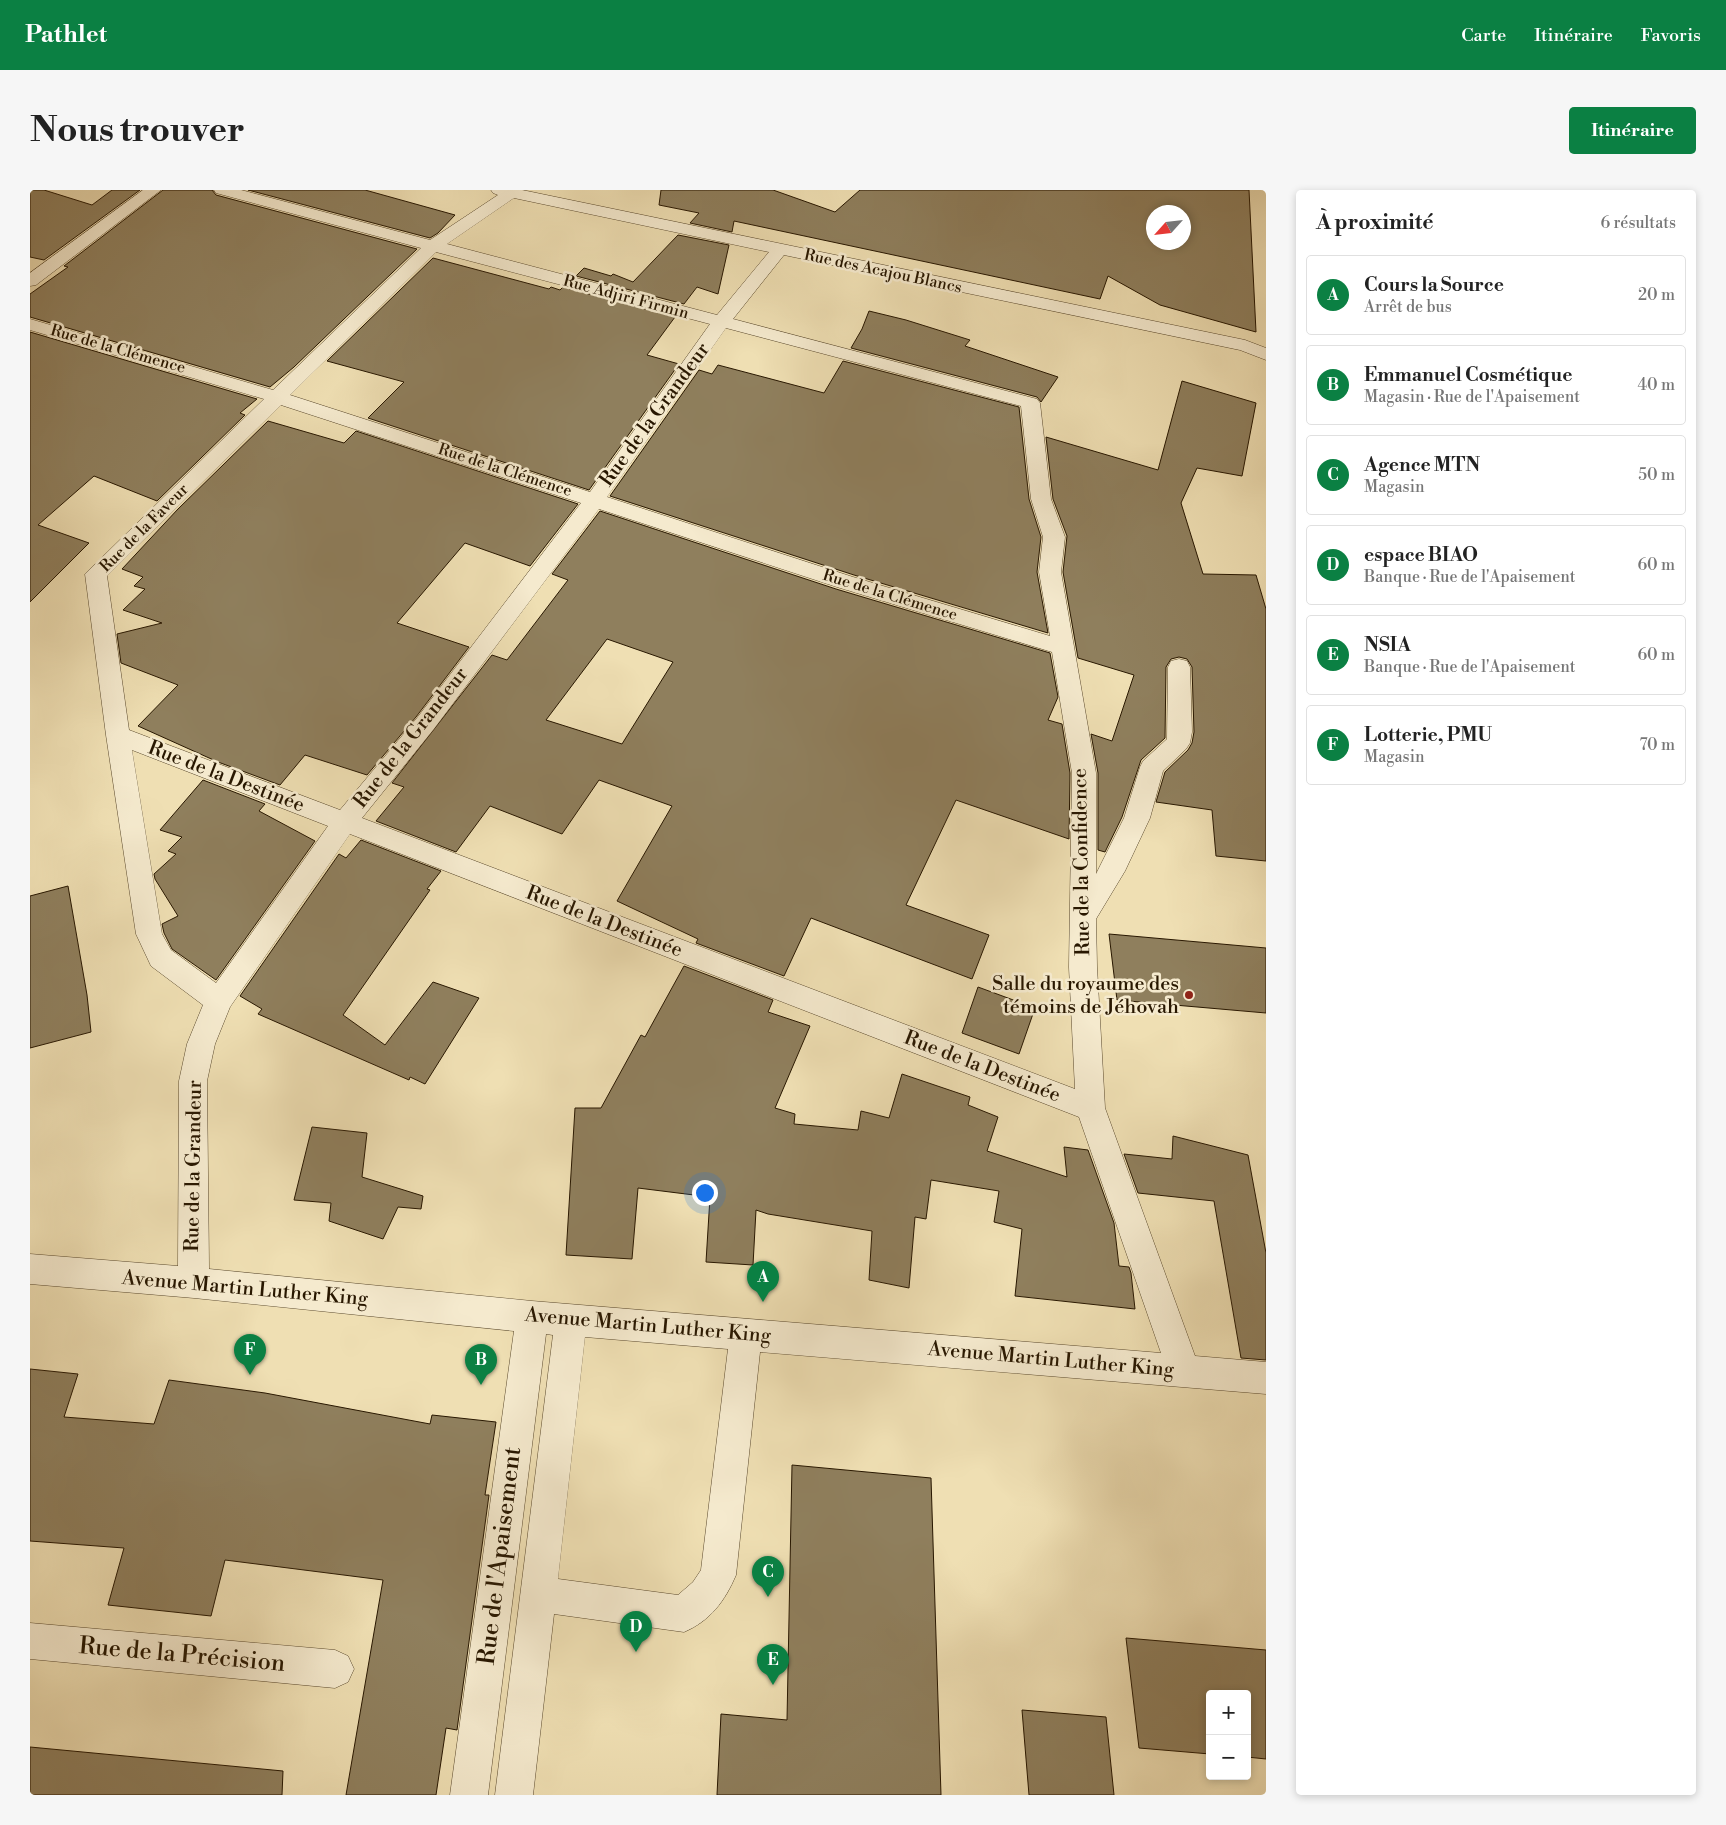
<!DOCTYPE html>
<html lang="fr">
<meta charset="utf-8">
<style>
body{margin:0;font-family:"Libre Bodoni",serif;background:#f6f6f6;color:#222}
.controls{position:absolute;right:15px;bottom:15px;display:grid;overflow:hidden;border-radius:5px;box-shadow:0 2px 8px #0003}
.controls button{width:45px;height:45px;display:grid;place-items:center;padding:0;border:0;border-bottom:1px solid #e0e0e0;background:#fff;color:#222;font:25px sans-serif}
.compass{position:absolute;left:1116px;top:15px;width:45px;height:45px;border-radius:50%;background:#fff;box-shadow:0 2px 8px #0003;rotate:243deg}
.you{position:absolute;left:674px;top:1002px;width:18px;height:18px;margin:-12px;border:4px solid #fff;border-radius:50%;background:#1a73e8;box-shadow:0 0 0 8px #1a73e833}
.badge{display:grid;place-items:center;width:32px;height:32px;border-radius:50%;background:#0b8043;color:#fff;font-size:16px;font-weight:700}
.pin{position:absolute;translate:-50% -41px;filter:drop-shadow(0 1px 2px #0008)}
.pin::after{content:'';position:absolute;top:26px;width:18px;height:15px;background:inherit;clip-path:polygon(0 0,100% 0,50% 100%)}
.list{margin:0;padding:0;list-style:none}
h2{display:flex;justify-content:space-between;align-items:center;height:65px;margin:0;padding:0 20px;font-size:21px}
h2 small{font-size:16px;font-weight:400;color:#767676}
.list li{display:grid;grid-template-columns:32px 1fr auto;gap:15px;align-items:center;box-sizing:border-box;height:80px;margin:0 10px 10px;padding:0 10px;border:1px solid #e0e0e0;border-radius:5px}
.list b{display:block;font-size:19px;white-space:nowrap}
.list p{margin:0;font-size:16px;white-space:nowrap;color:#767676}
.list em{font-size:16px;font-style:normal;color:#767676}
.map{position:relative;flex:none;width:1236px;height:1605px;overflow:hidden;border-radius:5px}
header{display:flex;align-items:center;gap:30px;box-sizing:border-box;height:70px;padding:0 25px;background:#0b8043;color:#fff}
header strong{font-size:24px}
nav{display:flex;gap:28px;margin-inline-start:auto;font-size:18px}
.intro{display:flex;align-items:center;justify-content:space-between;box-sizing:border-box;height:120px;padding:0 30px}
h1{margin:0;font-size:35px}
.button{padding:12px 22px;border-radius:5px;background:#0b8043;color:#fff;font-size:18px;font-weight:700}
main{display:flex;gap:30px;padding:0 30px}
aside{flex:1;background:#fff;border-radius:5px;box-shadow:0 2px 8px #0003}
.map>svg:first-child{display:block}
.building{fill:#8f7f5d;stroke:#281700;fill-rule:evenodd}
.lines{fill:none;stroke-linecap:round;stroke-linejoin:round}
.minor-casing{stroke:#5a492d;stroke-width:1}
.minor{fill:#f5eace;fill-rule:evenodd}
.poi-dot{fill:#8f2418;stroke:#f5eace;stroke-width:2}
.labels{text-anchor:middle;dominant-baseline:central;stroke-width:5;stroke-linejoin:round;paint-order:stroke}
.far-street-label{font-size:16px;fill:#281700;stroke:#f5eace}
.street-label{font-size:20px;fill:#281700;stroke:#f5eace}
.poi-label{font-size:20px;fill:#281700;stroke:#f5eace;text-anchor:end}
.near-street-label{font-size:24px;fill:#281700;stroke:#f5eace}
</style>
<header>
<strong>Pathlet</strong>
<nav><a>Carte</a><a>Itinéraire</a><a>Favoris</a></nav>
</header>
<div class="intro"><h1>Nous trouver</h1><a class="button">Itinéraire</a></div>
<main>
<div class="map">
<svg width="1236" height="1605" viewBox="0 0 1236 1605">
<rect width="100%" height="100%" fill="#efdfb3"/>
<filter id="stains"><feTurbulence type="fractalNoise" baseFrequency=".004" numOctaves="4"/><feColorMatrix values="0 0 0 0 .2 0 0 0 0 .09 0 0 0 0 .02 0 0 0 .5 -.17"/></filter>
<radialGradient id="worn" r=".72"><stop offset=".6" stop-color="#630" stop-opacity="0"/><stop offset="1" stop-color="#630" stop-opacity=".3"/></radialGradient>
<g class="building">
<path d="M 0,0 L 14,0 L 62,15 L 82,0 L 110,0 L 14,70 L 0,67 Z"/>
<path d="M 133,0 L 182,0 L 186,5 L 387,59 L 264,177 L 240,197 L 0,127 L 0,104 L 38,77 L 34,76 Z"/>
<path d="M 218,0 L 335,0 L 425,25 L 408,43 L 400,48 Z"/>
<path d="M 631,0 L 743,0 L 805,22 L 830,0 L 1219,0 L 1226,142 L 1130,115 L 1078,86 L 1070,109 L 704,31 L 702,42 L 660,33 L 669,23 L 629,15 ZM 1124,22 L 1154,22 L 1154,52 L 1124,52 Z"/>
<path d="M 648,45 L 699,55 L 688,104 L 667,97 L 654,114 L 546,86 L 554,78 L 581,86 L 583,84 L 603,92 Z"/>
<path d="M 403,68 L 519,99 L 521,97 L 530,100 L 533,97 L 645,127 L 617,165 L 649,174 L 559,300 L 338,228 L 374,192 L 297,171 Z"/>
<path d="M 839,121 L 876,130 L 940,150 L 935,156 L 1028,187 L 1011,212 L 1007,207 L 821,158 L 832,139 Z"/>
<path d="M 0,142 L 227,209 L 210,223 L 215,225 L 127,311 L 64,286 L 8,335 L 59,353 L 0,412 Z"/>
<path d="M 813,171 L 989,217 L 999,309 L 1011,347 L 1007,382 L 1018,443 L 824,385 L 580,306 L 669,180 L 682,184 L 688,175 L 794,203 Z"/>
<path d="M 1152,191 L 1226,213 L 1212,286 L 1167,278 L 1151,313 L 1173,384 L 1226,385 L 1236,419 L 1236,671 L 1186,666 L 1182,620 L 1126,612 L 1135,582 L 1158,560 L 1162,553 L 1164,542 L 1162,477 L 1157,469 L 1149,467 L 1141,469 L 1136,477 L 1135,548 L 1111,570 L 1092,627 L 1075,662 L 1068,660 L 1068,583 L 1061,544 L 1082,551 L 1104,485 L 1048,468 L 1033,382 L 1037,346 L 1023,309 L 1016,247 L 1128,280 Z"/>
<path d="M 238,231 L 314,253 L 326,241 L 548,314 L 500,376 L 435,353 L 367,433 L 439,457 L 386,527 L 337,585 L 275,565 L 250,595 L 188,572 L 108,536 L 148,495 L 91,473 L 87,444 L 132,433 L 93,420 L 115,399 L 104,396 L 113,387 L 92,379 L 148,319 Z"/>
<path d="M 570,321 L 806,399 L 1020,463 L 1028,507 L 1018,530 L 1032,534 L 1040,583 L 1039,649 L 926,610 L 876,715 L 959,745 L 942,789 L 781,728 L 754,786 L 666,753 L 668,749 L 587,711 L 642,616 L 569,590 L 532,644 L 460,616 L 426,662 L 346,631 L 374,597 L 362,593 L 462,465 L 477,470 L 538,390 L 522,384 ZM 577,449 L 643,472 L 592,554 L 516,530 Z"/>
<path d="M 173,590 L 235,614 L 229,621 L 285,651 L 186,790 L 142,759 L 134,743 L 132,734 L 148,726 L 125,689 L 124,684 L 146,664 L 138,661 L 152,647 L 130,640 Z"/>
<path d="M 331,650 L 411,681 L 397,699 L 400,700 L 313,825 L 355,855 L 403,792 L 449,808 L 395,894 L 380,887 L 379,890 L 228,824 L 232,819 L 210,806 L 309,664 L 316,668 Z"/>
<path d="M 38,696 L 57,805 L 61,842 L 0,858 L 0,706 Z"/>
<path d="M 1079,744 L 1236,758 L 1236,823 L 1087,810 Z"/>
<path d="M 654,776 L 743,810 L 738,822 L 780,836 L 745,918 L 765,924 L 764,934 L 828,940 L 831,921 L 859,928 L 872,884 L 940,907 L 938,915 L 968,927 L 957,961 L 1037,987 L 1034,957 L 1058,960 L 1084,1033 L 1089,1076 L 1099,1077 L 1101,1083 L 1105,1119 L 985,1106 L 992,1039 L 964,1032 L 969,1001 L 901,990 L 896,1029 L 885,1027 L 879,1098 L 839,1090 L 842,1041 L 738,1024 L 726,1020 L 723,1075 L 676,1072 L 680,1007 L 608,998 L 602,1069 L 536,1065 L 545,918 L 571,918 L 611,845 L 615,847 Z"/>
<path d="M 948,797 L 1005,818 L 989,864 L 932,843 Z"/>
<path d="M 282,937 L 337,943 L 332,987 L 393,1006 L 391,1019 L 368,1017 L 353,1049 L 299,1031 L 301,1013 L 264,1010 Z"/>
<path d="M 1143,946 L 1218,965 L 1236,1063 L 1236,1170 L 1211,1168 L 1184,1011 L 1108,1003 L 1094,964 L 1142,969 Z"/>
<path d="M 0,1179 L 48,1184 L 34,1227 L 124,1234 L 139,1190 L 235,1203 L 400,1234 L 402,1225 L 466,1232 L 455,1305 L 459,1305 L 427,1540 L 416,1538 L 406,1605 L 316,1605 L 353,1390 L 195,1370 L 181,1426 L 78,1415 L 94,1358 L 0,1351 Z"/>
<path d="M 762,1275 L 901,1288 L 911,1605 L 687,1605 L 691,1524 L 757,1530 Z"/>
<path d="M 1096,1448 L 1236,1460 L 1236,1569 L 1217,1567 L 1217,1504 L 1180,1504 L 1180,1564 L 1109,1558 Z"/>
<path d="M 992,1520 L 1076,1527 L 1084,1605 L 999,1605 Z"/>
<path d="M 0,1557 L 253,1581 L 252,1605 L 0,1605 Z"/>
</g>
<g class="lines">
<g class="minor-casing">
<g id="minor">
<path d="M 113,0 L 131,0 L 6,95 L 0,96 L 0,83 Z"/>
<path d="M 184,0 L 211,0 L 400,50 L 468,5 L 463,3 L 461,0 L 492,0 L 1215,150 L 1236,158 L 1236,170 L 1210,160 L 754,65 L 703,129 L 1007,209 L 1010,213 L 1021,309 L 1035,347 L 1031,382 L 1066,583 L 1066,684 L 1094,628 L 1110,577 L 1113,571 L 1137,549 L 1138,477 L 1141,471 L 1149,469 L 1157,471 L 1160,477 L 1162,542 L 1160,553 L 1156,559 L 1133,581 L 1120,628 L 1095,681 L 1066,729 L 1067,777 L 1075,918 L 1165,1166 L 1236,1172 L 1236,1204 L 730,1162 L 706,1385 C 695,1411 680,1431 654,1442 L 524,1424 L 503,1605 L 465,1605 L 523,1145 L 516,1144 L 458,1605 L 420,1605 L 484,1141 L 164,1108 L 0,1094 L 0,1064 L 148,1076 L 149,891 L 157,854 L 173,815 L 121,776 L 106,744 L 76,545 L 55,384 L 234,209 L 0,140 L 0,129 L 243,200 L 391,58 L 186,3 ZM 484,8 L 739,62 L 687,125 L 417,54 ZM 406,62 L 680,134 L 560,302 L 260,205 ZM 696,138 L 991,216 L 1001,309 L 1013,347 L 1009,382 L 1020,446 L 823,387 L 577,307 ZM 251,215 L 551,313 L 387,528 L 310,620 L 99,540 L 77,386 ZM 569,319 L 807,397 L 1022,462 L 1042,583 L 1039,777 L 1045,899 L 332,628 L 403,540 ZM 102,560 L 298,636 L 186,793 L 141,760 L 132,744 ZM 320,644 L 1049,927 L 1131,1163 L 502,1111 L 179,1079 L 177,891 L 185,854 L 200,817 ZM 555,1147 L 698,1159 L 671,1380 L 663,1392 L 648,1405 L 528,1389 Z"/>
<path d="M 0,1433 L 305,1460 L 318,1466 L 324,1479 L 318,1492 L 305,1498 L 0,1469 Z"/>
</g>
</g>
<use href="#minor" class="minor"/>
</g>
<circle class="poi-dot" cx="1159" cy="805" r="5"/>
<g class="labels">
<g class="far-street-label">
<text transform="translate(853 81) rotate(12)">Rue des Acajou Blancs</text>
<text transform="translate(596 107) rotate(15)">Rue Adjiri Firmin</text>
<text transform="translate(88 159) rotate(16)">Rue de la Clémence</text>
<text transform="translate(475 280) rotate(18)">Rue de la Clémence</text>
<text transform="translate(114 338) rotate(-45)">Rue de la Faveur</text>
<text transform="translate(860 405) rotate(17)">Rue de la Clémence</text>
</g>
<g class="street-label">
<text transform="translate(625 225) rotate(-54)">Rue de la Grandeur</text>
<text transform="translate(381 548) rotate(-52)">Rue de la Grandeur</text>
<text transform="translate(196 587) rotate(21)">Rue de la Destinée</text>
<text transform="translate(1052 672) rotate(-91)">Rue de la Confidence</text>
<text transform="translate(574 732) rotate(21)">Rue de la Destinée</text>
<text transform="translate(952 877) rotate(21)">Rue de la Destinée</text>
<text transform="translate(164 976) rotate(-89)">Rue de la Grandeur</text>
<text transform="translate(215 1099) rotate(5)">Avenue Martin Luther King</text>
<text transform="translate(618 1136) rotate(5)">Avenue Martin Luther King</text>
<text transform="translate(1021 1170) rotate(5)">Avenue Martin Luther King</text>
</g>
<g class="poi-label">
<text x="1149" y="794">Salle du royaume des<tspan x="1149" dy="23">témoins de Jéhovah</tspan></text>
</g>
<g class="near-street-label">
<text transform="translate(470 1366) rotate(-83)">Rue de l'Apaisement</text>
<text transform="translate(152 1465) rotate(5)">Rue de la Précision</text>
</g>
</g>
<rect width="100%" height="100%" filter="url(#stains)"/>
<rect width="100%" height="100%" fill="url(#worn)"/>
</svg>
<div class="controls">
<button>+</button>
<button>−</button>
</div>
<svg class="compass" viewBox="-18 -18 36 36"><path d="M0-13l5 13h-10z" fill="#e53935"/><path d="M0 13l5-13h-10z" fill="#767676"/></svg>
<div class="you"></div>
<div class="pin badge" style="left:733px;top:1112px">A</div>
<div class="pin badge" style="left:451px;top:1195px">B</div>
<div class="pin badge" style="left:738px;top:1407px">C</div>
<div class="pin badge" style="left:606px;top:1462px">D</div>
<div class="pin badge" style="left:743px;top:1495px">E</div>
<div class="pin badge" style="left:220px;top:1185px">F</div>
</div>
<aside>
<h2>À proximité<small>6 résultats</small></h2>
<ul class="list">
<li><span class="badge">A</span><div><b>Cours la Source</b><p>Arrêt de bus</p></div><em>20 m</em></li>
<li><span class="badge">B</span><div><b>Emmanuel Cosmétique</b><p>Magasin · Rue de l'Apaisement</p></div><em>40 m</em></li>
<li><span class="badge">C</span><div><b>Agence MTN</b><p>Magasin</p></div><em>50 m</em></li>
<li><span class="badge">D</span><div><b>espace BIAO</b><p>Banque · Rue de l'Apaisement</p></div><em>60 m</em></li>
<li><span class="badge">E</span><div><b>NSIA</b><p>Banque · Rue de l'Apaisement</p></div><em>60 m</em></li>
<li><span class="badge">F</span><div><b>Lotterie, PMU</b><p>Magasin</p></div><em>70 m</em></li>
</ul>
</aside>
</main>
